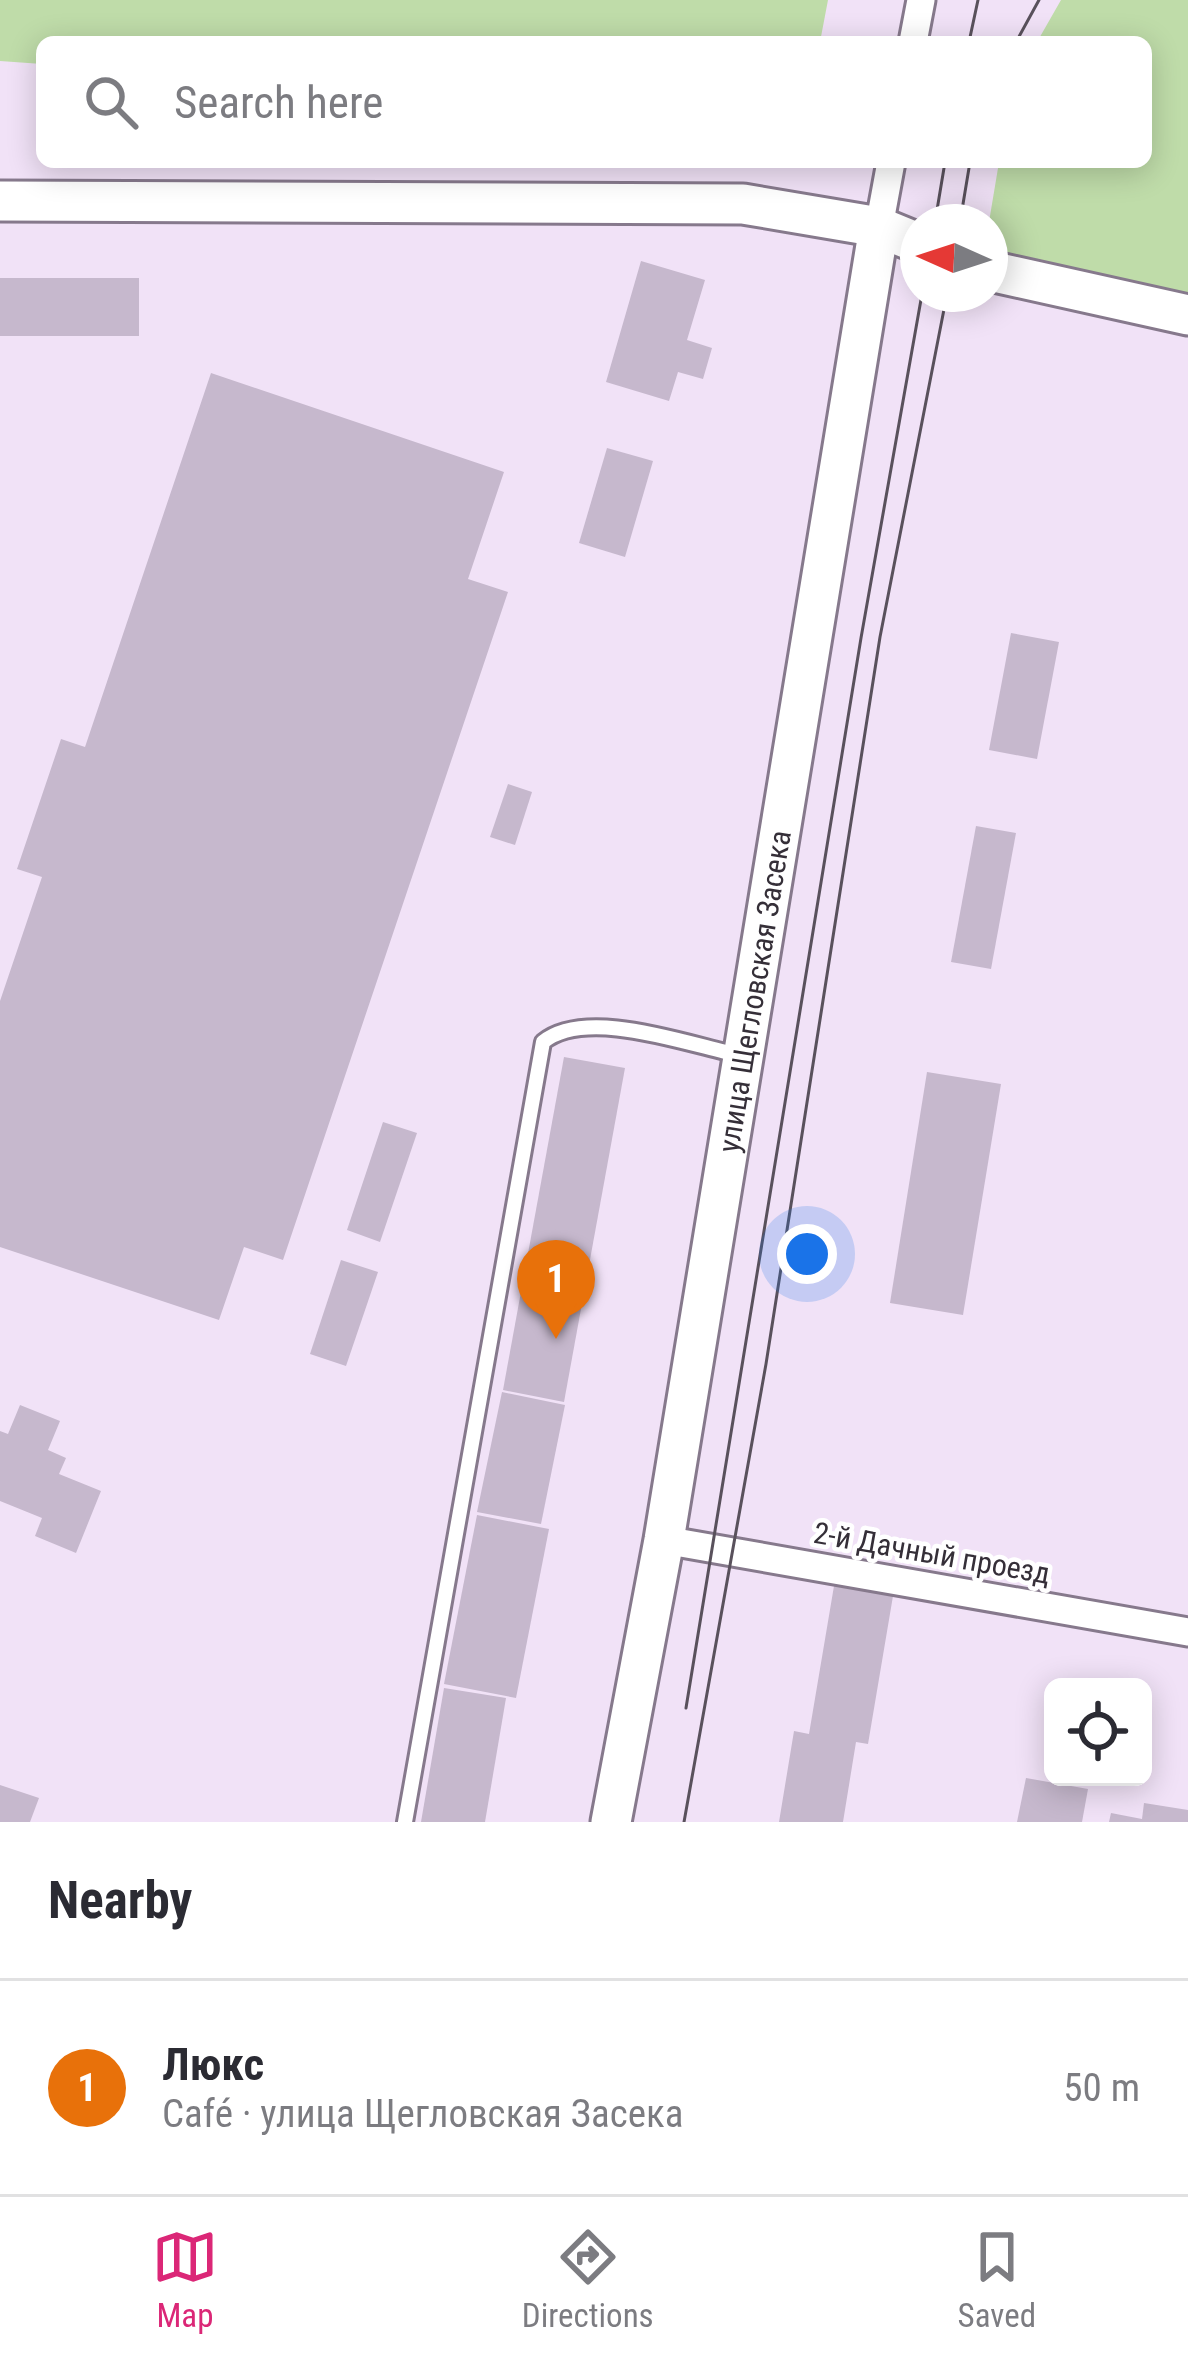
<!DOCTYPE html>
<meta charset="utf-8">
<style>
body{margin:0;font-family:"Roboto Condensed",sans-serif;background:#f7f7f7;color:#2b2b33}
.controls{position:absolute;right:36px;bottom:36px;display:grid;overflow:hidden;border-radius:18px;box-shadow:0 6px 30px #0003}
.controls button{width:108px;height:108px;display:grid;place-items:center;padding:0;border:0;border-bottom:3px solid #e1e1e2;background:#fff;color:#2b2b33;font:60px sans-serif}
.compass{position:absolute;left:900px;top:204px;width:108px;height:108px;border-radius:50%;background:#fff;box-shadow:0 6px 30px #0003;rotate:273deg}
.you{position:absolute;left:807px;top:1254px;width:42px;height:42px;margin:-30px;border:9px solid #fff;border-radius:50%;background:#1a73e8;box-shadow:0 0 0 18px #1a73e833}
.badge{display:grid;place-items:center;width:78px;height:78px;border-radius:50%;background:#db2777;color:#fff;font-size:39px;font-weight:700}
.pin{position:absolute;translate:-50% -99px;filter:drop-shadow(0 3px 6px #0008)}
.pin::after{content:'';position:absolute;top:63px;width:42px;height:36px;background:inherit;clip-path:polygon(0 0,100% 0,50% 100%)}
.list{margin:0;padding:0;list-style:none}
h2{display:flex;justify-content:space-between;align-items:center;height:156px;margin:0;padding:0 48px;font-size:51px}
h2 small{font-size:39px;font-weight:400;color:#7c7c81}
.list li{display:grid;grid-template-columns:78px 1fr auto;gap:36px;align-items:center;box-sizing:border-box;height:216px;padding:0 48px;border-top:3px solid #e1e1e2}
.list b{display:block;font-size:45px;white-space:nowrap}
.list p{margin:0;font-size:39px;white-space:nowrap;color:#7c7c81}
.list em{font-size:39px;font-style:normal;color:#7c7c81}
.icon{flex:none;width:66px;height:66px;fill:none;stroke:currentColor;stroke-width:2;stroke-linecap:round;stroke-linejoin:round}
.map{position:relative;flex:none;width:1188px;height:1822px;overflow:hidden}
.search{position:absolute;background:#fff;box-shadow:0 6px 30px #0003;left:36px;right:36px;top:36px;height:132px;display:flex;align-items:center;gap:30px;box-sizing:border-box;padding:0 42px;border-radius:18px;color:#7c7c81;font-size:45px}
.sheet{height:372px;background:#fff}
nav{display:flex;justify-content:space-around;align-items:center;box-sizing:border-box;height:168px;border-top:3px solid #e1e1e2;background:#fff;font-size:33px;color:#7c7c81}
nav a{display:grid;justify-items:center;gap:6px}
nav .on{color:#db2777}
.map>svg:first-child{display:block}
.green{fill:#bfdca9}
.building{fill:#c6b8cd}
.lines{fill:none;stroke-linecap:round;stroke-linejoin:round}
.lane-casing{stroke:#86798c;stroke-width:20}
.street-casing{stroke:#86798c;stroke-width:33}
.secondary-casing{stroke:#86798c;stroke-width:45}
.lane{stroke:#fff;stroke-width:14}
.street{stroke:#fff;stroke-width:27}
.secondary{stroke:#fff;stroke-width:39}
.tram{stroke:#59515c;stroke-width:3}
.labels{text-anchor:middle;dominant-baseline:central;stroke-width:9;stroke-linejoin:round;paint-order:stroke}
.street-label{font-size:30px;fill:#352f38;stroke:#fff}
</style>
<div class="map">
<svg width="1188" height="1822" viewBox="0 0 1188 1822">
<rect width="100%" height="100%" fill="#f1e2f7"/>
<g class="green">
<path d="M 0,0 L 828,0 L 820,42 L 42,42 L 42,64 L 0,61 Z"/>
<path d="M 1061,0 L 1188,0 L 1188,297 L 990,255 L 989,222 L 999,162 L 1146,162 L 1146,42 L 1037,42 Z"/>
</g>
<g class="building">
<path d="M 641,261 L 705,280 L 687,340 L 712,348 L 703,379 L 678,372 L 669,401 L 606,382 Z"/>
<rect x="0" y="278" width="139" height="58"/>
<path d="M 211,373 L 504,472 L 468,579 L 508,592 L 283,1260 L 244,1247 L 219,1320 L 0,1247 L 0,1001 L 42,877 L 17,869 L 61,739 L 85,747 Z"/>
<path d="M 607,448 L 653,461 L 625,557 L 579,543 Z"/>
<path d="M 1011,633 L 1059,642 L 1037,759 L 989,750 Z"/>
<path d="M 508,784 L 532,792 L 515,845 L 490,837 Z"/>
<path d="M 976,826 L 1016,833 L 991,969 L 951,962 Z"/>
<path d="M 564,1057 L 625,1068 L 564,1402 L 503,1390 Z"/>
<path d="M 927,1072 L 1001,1084 L 963,1315 L 890,1303 Z"/>
<path d="M 383,1122 L 417,1133 L 380,1242 L 347,1230 Z"/>
<path d="M 341,1260 L 378,1272 L 346,1366 L 310,1354 Z"/>
<path d="M 502,1392 L 565,1405 L 541,1524 L 477,1512 Z"/>
<path d="M 20,1405 L 60,1421 L 48,1450 L 66,1458 L 59,1474 L 101,1491 L 76,1553 L 35,1536 L 42,1518 L 0,1501 L 0,1431 L 8,1434 Z"/>
<path d="M 477,1515 L 549,1529 L 516,1698 L 444,1684 Z"/>
<path d="M 834,1586 L 893,1596 L 868,1744 L 856,1742 L 843,1822 L 779,1822 L 794,1731 L 809,1734 Z"/>
<path d="M 444,1688 L 506,1698 L 485,1822 L 421,1822 Z"/>
<path d="M 1026,1778 L 1088,1789 L 1082,1822 L 1017,1822 Z"/>
<path d="M 0,1785 L 39,1798 L 30,1822 L 0,1822 Z"/>
<path d="M 1144,1803 L 1188,1810 L 1188,1822 L 1109,1822 L 1111,1813 L 1142,1819 Z"/>
</g>
<g class="lines">
<g class="lane-casing">
<path id="lane" d="M 405,1822 L 543,1042 C 586,1007 687,1044 738,1055"/>
</g>
<g class="street-casing">
<g id="street">
<path d="M 913,42 L 921,0"/>
<path d="M 879,227 L 891,162"/>
<path d="M 664,1540 L 1188,1632"/>
</g>
</g>
<g class="secondary-casing">
<g id="secondary">
<path d="M 0,201 L 743,204 L 879,227 L 918,243"/>
<path d="M 990,271 L 1188,315"/>
<path id="s1" d="M 611,1822 L 664,1540 L 879,227"/>
</g>
</g>
<use href="#lane" class="lane"/>
<use href="#street" class="street"/>
<use href="#secondary" class="secondary"/>
<g class="tram">
<path d="M 969,42 L 978,0"/>
<path d="M 1016,42 L 1039,0"/>
<path d="M 935,222 L 945,162"/>
<path d="M 960,222 L 970,162"/>
<path d="M 686,1708 L 861,638 L 922,294"/>
<path d="M 684,1822 L 766,1364 L 880,637 L 947,294"/>
</g>
</g>
<g class="labels">
<g class="street-label">
<text stroke="none"><textPath href="#s1" startOffset="843">улица Щегловская Засека</textPath></text>
<text transform="translate(932 1553) rotate(10)">2-й Дачный проезд</text>
</g>
</g>
</svg>
<div class="controls">
<button><svg class="icon" aria-label="locate" viewBox="0 0 24 24"><circle cx="12" cy="12" r="6"/><path d="M12 2v4M12 18v4M2 12h4M18 12h4"/></svg></button>
</div>
<svg class="compass" viewBox="-18 -18 36 36"><path d="M0-13l5 13h-10z" fill="#e53935"/><path d="M0 13l5-13h-10z" fill="#7c7c81"/></svg>
<div class="you"></div>
<div class="pin badge" style="left:556px;top:1339px;background:#e8710a">1</div>
<div class="search"><svg class="icon" aria-label="search" viewBox="0 0 24 24"><circle cx="10" cy="10" r="6"/><path d="M15 15l6 6"/></svg>Search here</div>
</div>
<section class="sheet">
<h2>Nearby<small></small></h2>
<ul class="list">
<li><span class="badge" style="background:#e8710a">1</span><div><b>Люкс</b><p>Café · улица Щегловская Засека</p></div><em>50 m</em></li>
</ul>
</section>
<nav>
<a class="on"><svg class="icon" aria-label="map" viewBox="0 0 24 24"><path d="M3 6l6-2 6 2 6-2v14l-6 2-6-2-6 2zM9 4v14M15 6v14"/></svg>Map</a>
<a><svg class="icon" aria-label="directions" viewBox="0 0 24 24"><path d="M12 3l9 9-9 9-9-9zM9 14v-3h6M13 9l2 2-2 2"/></svg>Directions</a>
<a><svg class="icon" aria-label="saved" viewBox="0 0 24 24"><path d="M7 4h10v16l-5-4-5 4z"/></svg>Saved</a>
</nav>
